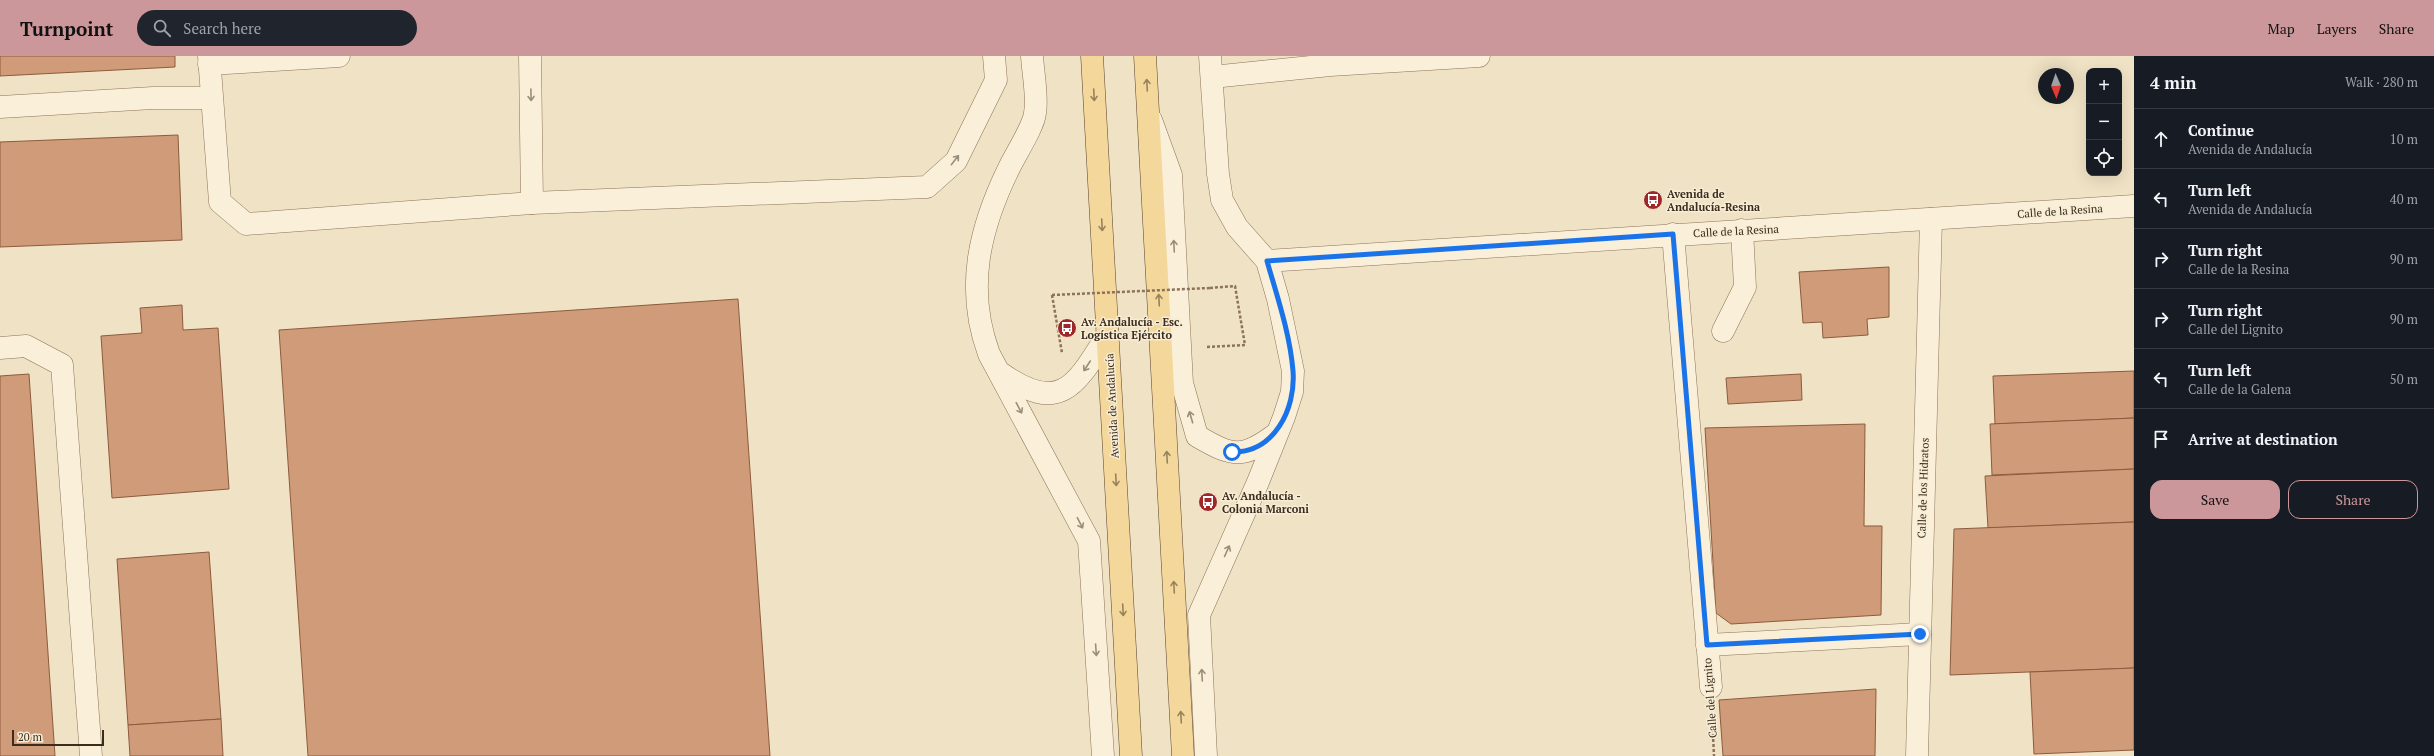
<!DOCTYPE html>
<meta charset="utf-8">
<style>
body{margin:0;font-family:"PT Serif",serif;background:#20242c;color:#f1f3f6}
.controls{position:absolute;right:12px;top:12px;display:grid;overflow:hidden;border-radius:8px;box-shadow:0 4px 16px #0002}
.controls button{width:36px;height:36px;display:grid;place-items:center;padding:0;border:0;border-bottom:1px solid #363941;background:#171b24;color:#f1f3f6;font:20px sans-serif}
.compass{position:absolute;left:2038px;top:12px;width:36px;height:36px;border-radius:50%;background:#171b24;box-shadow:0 4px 16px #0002;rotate:178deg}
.scale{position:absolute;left:12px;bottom:10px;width:92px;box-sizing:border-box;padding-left:4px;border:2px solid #3b2c1e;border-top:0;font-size:11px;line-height:14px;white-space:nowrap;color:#3b2c1e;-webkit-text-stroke:3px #f7ecd4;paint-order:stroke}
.stop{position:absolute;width:12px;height:12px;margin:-9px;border:3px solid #1a73e8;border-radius:50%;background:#fff}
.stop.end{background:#1a73e8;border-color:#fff;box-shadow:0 1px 4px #0008}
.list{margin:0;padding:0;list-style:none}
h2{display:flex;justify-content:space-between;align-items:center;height:52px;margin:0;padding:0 16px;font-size:17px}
h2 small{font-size:13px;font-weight:400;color:#9ea1a6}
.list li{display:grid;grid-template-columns:26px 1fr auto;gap:12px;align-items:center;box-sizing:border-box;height:60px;padding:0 16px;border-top:1px solid #363941}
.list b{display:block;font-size:15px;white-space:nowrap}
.list p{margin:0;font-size:13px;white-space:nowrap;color:#9ea1a6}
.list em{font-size:13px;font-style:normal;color:#9ea1a6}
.actions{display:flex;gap:8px;padding:12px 16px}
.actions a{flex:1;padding:9px 0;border:1px solid #cc979a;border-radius:12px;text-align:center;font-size:14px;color:#cc979a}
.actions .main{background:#cc979a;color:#111}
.icon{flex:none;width:22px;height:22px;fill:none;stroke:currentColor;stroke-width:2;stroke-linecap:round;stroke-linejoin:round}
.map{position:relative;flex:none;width:2134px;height:700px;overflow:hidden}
header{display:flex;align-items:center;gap:24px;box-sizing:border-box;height:56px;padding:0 20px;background:#cc979a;color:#111}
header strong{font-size:19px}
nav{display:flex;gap:22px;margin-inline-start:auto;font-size:14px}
.search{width:280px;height:36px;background:#20242c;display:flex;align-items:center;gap:10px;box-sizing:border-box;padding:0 14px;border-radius:22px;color:#9ea1a6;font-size:15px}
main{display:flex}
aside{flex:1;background:#171b24}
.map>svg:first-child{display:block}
.building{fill:#d09b79;stroke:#8c5b3e}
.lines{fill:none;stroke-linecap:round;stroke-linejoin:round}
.minor-casing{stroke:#8c735a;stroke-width:23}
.major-casing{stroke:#5a412e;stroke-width:23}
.path{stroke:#8c735a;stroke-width:2.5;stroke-dasharray:3 2;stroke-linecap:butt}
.minor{stroke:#faefd8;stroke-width:22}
.major{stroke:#f4d79b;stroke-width:22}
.path-bridge{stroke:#8c735a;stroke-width:2.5;stroke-dasharray:3 2;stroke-linecap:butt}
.oneway{stroke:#98825c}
.oneway2{stroke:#9a8e7b}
.route{stroke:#1a73e8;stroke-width:5}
.labels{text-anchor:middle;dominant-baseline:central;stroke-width:3;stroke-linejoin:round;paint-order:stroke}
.poi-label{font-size:11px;font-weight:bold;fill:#3b2c1e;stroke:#f7ecd4;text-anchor:start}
.street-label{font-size:11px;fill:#3b2c1e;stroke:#f7ecd4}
</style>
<header>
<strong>Turnpoint</strong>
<div class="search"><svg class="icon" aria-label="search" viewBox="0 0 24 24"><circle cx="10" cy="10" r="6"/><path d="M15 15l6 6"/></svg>Search here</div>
<nav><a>Map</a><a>Layers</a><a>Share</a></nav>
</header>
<main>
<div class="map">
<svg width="2134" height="700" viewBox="0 0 2134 700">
<rect width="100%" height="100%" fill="#f0e2c4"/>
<g class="building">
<path d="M 0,0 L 175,0 L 175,11 L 0,20 Z"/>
<path d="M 178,79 L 182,184 L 0,191 L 0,86 Z"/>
<path d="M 1889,211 L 1889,261 L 1867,263 L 1868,279 L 1823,282 L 1822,266 L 1803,267 L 1799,216 Z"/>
<path d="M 738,243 L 770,700 L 308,700 L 279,274 Z"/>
<path d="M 182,249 L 183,274 L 218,272 L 229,433 L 112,442 L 101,280 L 142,277 L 140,252 Z"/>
<path d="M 2134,315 L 2134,362 L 1995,368 L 1993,320 Z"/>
<path d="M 29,318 L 55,700 L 0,700 L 0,320 Z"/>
<path d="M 1801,318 L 1802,344 L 1728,348 L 1726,322 Z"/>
<path d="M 2134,362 L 2134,413 L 1992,419 L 1990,368 Z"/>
<path d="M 1865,368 L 1864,470 L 1882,470 L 1881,559 L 1731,568 L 1716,557 L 1705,372 Z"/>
<path d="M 2134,413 L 2134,466 L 1988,472 L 1985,420 Z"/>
<path d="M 2134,466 L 2134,612 L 1950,619 L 1954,473 Z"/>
<path d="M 209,496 L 221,663 L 128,669 L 117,503 Z"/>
<path d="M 2134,612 L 2134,694 L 2034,698 L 2030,616 Z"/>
<path d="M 1876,633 L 1875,700 L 1723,700 L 1719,644 Z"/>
<path d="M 221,663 L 223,700 L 130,700 L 128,669 Z"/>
</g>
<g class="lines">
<g class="minor-casing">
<g id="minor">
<path d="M 209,0 L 220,146 L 246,168 L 532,147 L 927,131 L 956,105 L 996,24 L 994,0"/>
<path d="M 530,0 L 532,147"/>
<path d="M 1032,0 C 1033,17 1038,42 1035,57 C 1034,70 1015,99 1009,112 C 979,173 965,233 989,298 L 1089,485 L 1103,700"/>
<path d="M 209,8 L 339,0"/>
<path d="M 1212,21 L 1330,9 L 1479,0"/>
<path d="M 0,51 L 153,42 L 211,42"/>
<path d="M 1151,64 L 1171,119 L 1182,327 L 1197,380 C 1233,401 1243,403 1276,378"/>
<path d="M 1673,178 L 1711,631"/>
<path d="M 1267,205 L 2134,150"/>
<path d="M 1723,275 L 1745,231 L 1742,174"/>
<path d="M 0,292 L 26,290 L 62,309 L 91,700"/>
<path d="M 1002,318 C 1062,360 1077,327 1108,278"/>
<path d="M 1707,589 L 1920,578"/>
<path d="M 1206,700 L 1199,559 L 1258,426 L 1284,361 L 1292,336 L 1293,315 L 1278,243 L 1267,205 L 1237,171 L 1222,144 L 1218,118 L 1210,0"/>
<path d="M 1917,700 L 1931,163"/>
</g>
</g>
<g class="major-casing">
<g id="major">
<path d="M 1092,0 L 1131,700"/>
<path d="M 1145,0 L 1183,700"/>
</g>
</g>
<g class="path">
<path d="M 1052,239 L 1062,297"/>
<path d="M 1207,291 L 1245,289 L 1235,230 L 1210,232"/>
<path d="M 1712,658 L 1714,700"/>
</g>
<use href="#minor" class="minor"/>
<use href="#major" class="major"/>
<path class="path-bridge" d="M 1052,239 L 1210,232"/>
</g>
<defs><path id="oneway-shaft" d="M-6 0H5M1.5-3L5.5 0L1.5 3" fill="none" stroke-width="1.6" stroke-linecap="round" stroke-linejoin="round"/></defs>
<g class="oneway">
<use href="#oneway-shaft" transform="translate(1147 29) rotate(-93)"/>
<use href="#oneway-shaft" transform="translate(1094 39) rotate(87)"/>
<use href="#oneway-shaft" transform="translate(1102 169) rotate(87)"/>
<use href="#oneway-shaft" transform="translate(1159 244) rotate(-93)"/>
<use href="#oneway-shaft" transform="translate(1167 401) rotate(-93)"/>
<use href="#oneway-shaft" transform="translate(1116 424) rotate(87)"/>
<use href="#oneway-shaft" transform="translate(1174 531) rotate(-93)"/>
<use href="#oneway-shaft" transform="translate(1123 554) rotate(87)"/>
<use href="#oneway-shaft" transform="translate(1181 661) rotate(-93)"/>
</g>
<g class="oneway2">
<use href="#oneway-shaft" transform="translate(531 39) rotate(89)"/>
<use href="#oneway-shaft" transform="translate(955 104) rotate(-52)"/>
<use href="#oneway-shaft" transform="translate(1174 190) rotate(-93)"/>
<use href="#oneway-shaft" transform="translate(1087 310) rotate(123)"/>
<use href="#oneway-shaft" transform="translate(1019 352) rotate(62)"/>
<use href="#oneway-shaft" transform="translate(1191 361) rotate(-106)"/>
<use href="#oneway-shaft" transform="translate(1080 467) rotate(63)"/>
<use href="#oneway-shaft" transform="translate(1227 495) rotate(-66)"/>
<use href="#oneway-shaft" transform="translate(1096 594) rotate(86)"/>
<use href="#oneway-shaft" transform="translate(1202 619) rotate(-93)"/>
</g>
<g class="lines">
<path class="route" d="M 1232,396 C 1274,397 1296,353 1293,315 C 1290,278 1277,240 1267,205 L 1673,178 L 1707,589 L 1920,578"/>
</g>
<defs>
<g id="bus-disc" transform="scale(1)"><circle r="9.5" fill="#9e272a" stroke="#f7ecd4"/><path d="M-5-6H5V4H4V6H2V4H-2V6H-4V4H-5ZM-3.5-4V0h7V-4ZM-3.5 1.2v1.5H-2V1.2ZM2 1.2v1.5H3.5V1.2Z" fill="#fff"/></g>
</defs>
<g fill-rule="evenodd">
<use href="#bus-disc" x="1653" y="144"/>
<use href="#bus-disc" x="1067" y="272"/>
<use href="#bus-disc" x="1208" y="446"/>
</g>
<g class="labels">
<g class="poi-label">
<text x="1667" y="138">Avenida de<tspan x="1667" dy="13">Andalucía-Resina</tspan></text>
<text x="1081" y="266">Av. Andalucía - Esc.<tspan x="1081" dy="13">Logística Ejército</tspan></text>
<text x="1222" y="440">Av. Andalucía -<tspan x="1222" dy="13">Colonia Marconi</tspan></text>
</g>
<g class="street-label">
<text transform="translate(2060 155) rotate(-4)">Calle de la Resina</text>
<text transform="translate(1736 175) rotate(-3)">Calle de la Resina</text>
<text transform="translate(1112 350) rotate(-93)">Avenida de Andalucía</text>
<text transform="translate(1923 432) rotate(-88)">Calle de los Hidratos</text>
<text transform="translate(1710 642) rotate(-94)">Calle del Lignito</text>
</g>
</g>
</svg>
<div class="controls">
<button>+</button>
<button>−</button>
<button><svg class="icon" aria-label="locate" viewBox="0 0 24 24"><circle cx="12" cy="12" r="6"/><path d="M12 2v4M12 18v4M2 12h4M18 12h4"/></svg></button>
</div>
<svg class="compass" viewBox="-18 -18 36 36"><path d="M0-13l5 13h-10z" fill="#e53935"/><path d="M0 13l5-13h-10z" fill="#9ea1a6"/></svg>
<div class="scale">20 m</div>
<div class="stop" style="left:1232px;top:396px"></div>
<div class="stop end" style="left:1920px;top:578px"></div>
</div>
<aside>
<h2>4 min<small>Walk · 280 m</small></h2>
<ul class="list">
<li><svg class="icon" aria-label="ahead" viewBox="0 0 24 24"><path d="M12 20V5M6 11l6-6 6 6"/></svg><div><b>Continue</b><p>Avenida de Andalucía</p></div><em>10 m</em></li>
<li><svg class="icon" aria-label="left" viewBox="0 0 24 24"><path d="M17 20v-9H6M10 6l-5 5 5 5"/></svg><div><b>Turn left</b><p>Avenida de Andalucía</p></div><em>40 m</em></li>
<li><svg class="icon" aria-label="right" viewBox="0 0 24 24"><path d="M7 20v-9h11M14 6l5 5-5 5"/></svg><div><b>Turn right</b><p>Calle de la Resina</p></div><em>90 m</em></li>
<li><svg class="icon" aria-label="right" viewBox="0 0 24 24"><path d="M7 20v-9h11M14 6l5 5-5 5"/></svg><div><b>Turn right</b><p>Calle del Lignito</p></div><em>90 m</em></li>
<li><svg class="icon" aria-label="left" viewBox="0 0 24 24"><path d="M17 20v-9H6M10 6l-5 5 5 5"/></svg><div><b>Turn left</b><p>Calle de la Galena</p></div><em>50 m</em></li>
<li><svg class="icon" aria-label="arrive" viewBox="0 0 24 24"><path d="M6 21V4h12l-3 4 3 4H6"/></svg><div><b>Arrive at destination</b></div></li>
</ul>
<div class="actions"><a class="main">Save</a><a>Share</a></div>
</aside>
</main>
